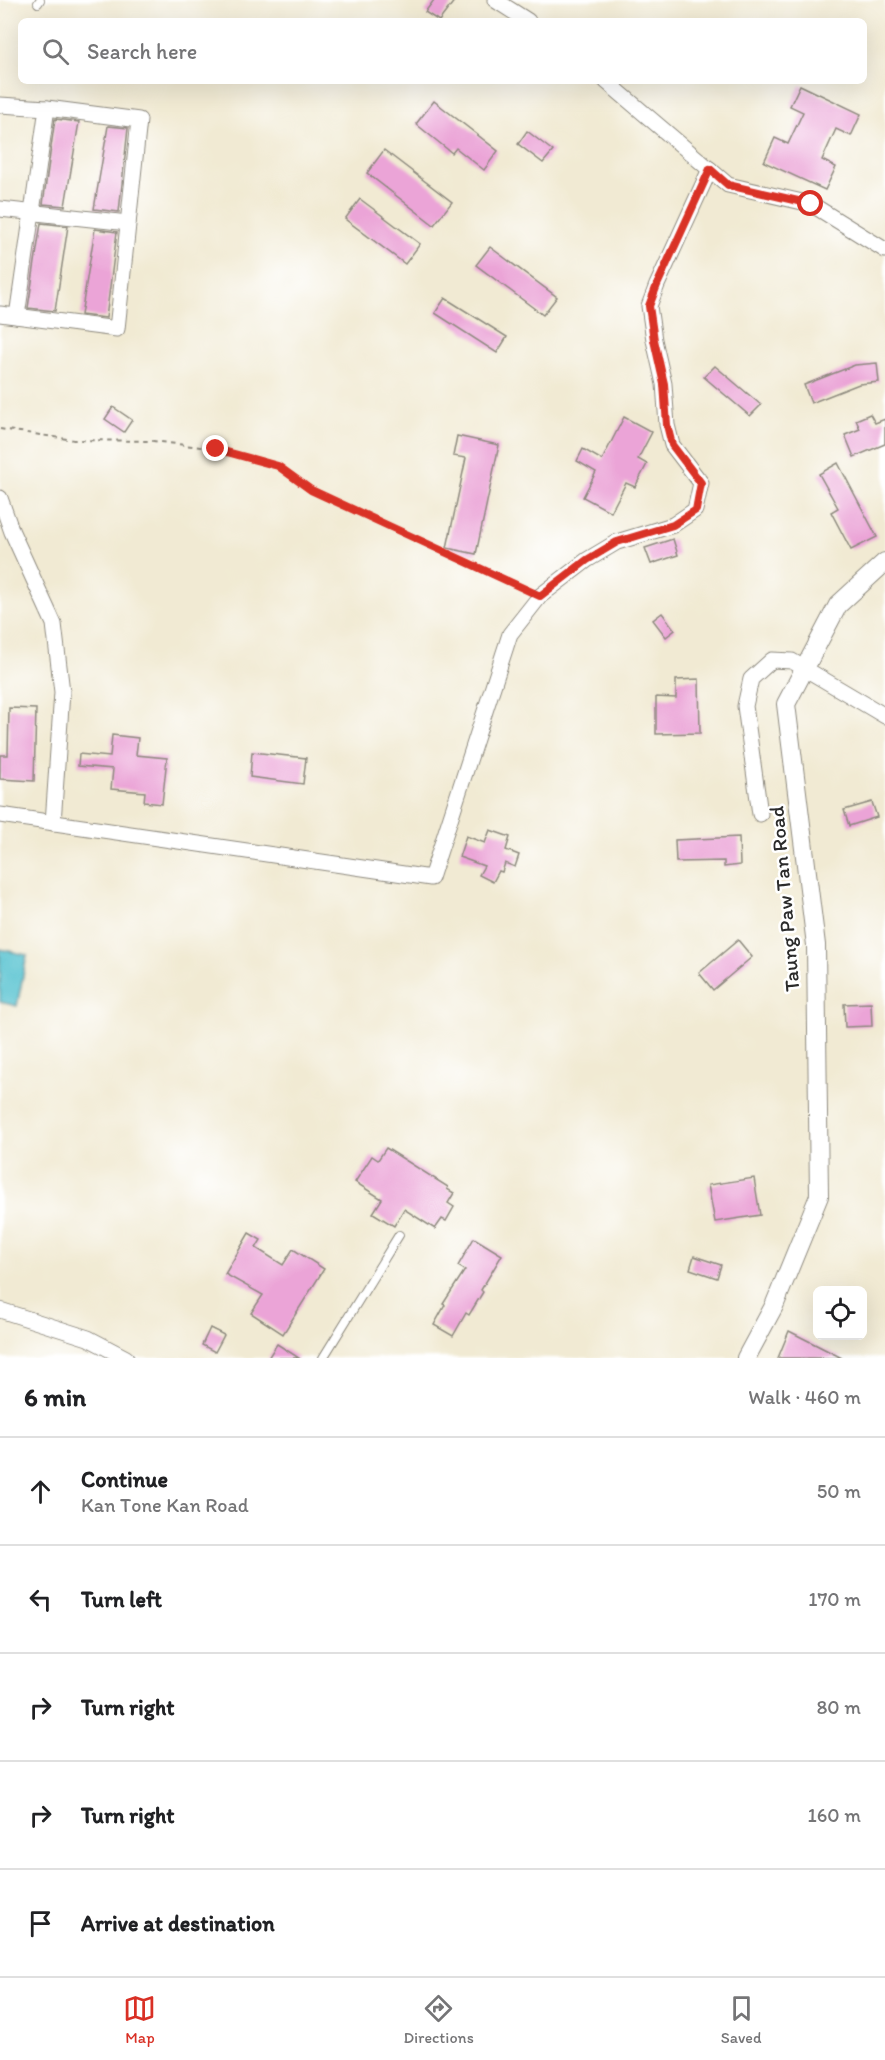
<!DOCTYPE html>
<meta charset="utf-8">
<style>
body{margin:0;font-family:Itim,sans-serif;background:#f2f2f2;color:#202124}
.controls{position:absolute;right:18px;bottom:18px;display:grid;overflow:hidden;border-radius:9px;box-shadow:0 6px 24px #0002}
.controls button{width:54px;height:54px;display:grid;place-items:center;padding:0;border:0;border-bottom:2px solid #e0e0e0;background:#fff;color:#202124;font:30px sans-serif}
.stop{position:absolute;width:18px;height:18px;margin:-14px;border:4px solid #d93025;border-radius:50%;background:#fff}
.stop.end{background:#d93025;border-color:#fff;box-shadow:0 2px 6px #0008}
.list{margin:0;padding:0;list-style:none}
h2{display:flex;justify-content:space-between;align-items:center;height:78px;margin:0;padding:0 24px;font-size:26px}
h2 small{font-size:20px;font-weight:400;color:#757577}
.list li{display:grid;grid-template-columns:39px 1fr auto;gap:18px;align-items:center;box-sizing:border-box;height:108px;padding:0 24px;border-top:2px solid #e0e0e0}
.list b{display:block;font-size:22px;white-space:nowrap}
.list p{margin:0;font-size:20px;white-space:nowrap;color:#757577}
.list em{font-size:20px;font-style:normal;color:#757577}
.icon{flex:none;width:33px;height:33px;fill:none;stroke:currentColor;stroke-width:2;stroke-linecap:round;stroke-linejoin:round}
.map{position:relative;flex:none;width:885px;height:1358px;overflow:hidden}
.search{position:absolute;background:#fff;box-shadow:0 6px 24px #0002;left:18px;right:18px;top:18px;height:66px;display:flex;align-items:center;gap:15px;box-sizing:border-box;padding:0 21px;border-radius:9px;color:#757577;font-size:22px}
.sheet{height:618px;background:#fff}
nav{display:flex;justify-content:space-around;align-items:center;box-sizing:border-box;height:84px;border-top:2px solid #e0e0e0;background:#fff;font-size:16px;color:#757577}
nav a{display:grid;justify-items:center;gap:3px}
nav .on{color:#d93025}
.map>svg:first-child{display:block}
.water{fill:#56c2d0;stroke:#40767e;stroke-width:1.5}
.building{fill:#eba4d7}
.lines{fill:none;stroke-linecap:round;stroke-linejoin:round}
.service-casing{stroke:#8e8a7f;stroke-width:10}
.minor-casing{stroke:#8e8a7f;stroke-width:17}
.tertiary-casing{stroke:#8e8a7f;stroke-width:20}
.path{stroke:#8e8a7f;stroke-width:2;stroke-dasharray:4.5 4.5;stroke-linecap:butt}
.service{stroke:#fff;stroke-width:8}
.minor{stroke:#fff;stroke-width:15}
.tertiary{stroke:#fff;stroke-width:18}
.route{stroke:#d93025;stroke-width:8}
.labels{text-anchor:middle;dominant-baseline:central;stroke-width:5;stroke-linejoin:round;paint-order:stroke}
.street-label{font-size:21px;fill:#2b2b2b;stroke:#fff}
</style>
<div class="map">
<svg width="885" height="1358" viewBox="0 0 885 1358">
<rect width="100%" height="100%" fill="#fff"/>
<filter id="ink" filterUnits="userSpaceOnUse"><feTurbulence type="fractalNoise" baseFrequency=".0167" numOctaves="2"/><feDisplacementMap in="SourceGraphic" scale="12" xChannelSelector="R" yChannelSelector="G"/><feConvolveMatrix kernelMatrix="1 2 1 2 8 2 1 2 1" color-interpolation-filters="sRGB"/></filter>
<filter id="wash" filterUnits="userSpaceOnUse"><feTurbulence type="fractalNoise" baseFrequency=".008" numOctaves="4" result="noise"/><feDisplacementMap in="SourceGraphic" scale="24" xChannelSelector="R" yChannelSelector="G"/><feGaussianBlur stdDeviation="1.35" result="paint"/><feColorMatrix in="noise" values="0 0 0 0 0 0 0 0 0 0 0 0 0 0 0 0 0 1.4 0 .05"/><feComposite in="paint" operator="in"/></filter>
<g filter="url(#wash)">
<rect width="100%" height="100%" fill="#f1ead3"/>
<path class="water" d="M 0,949 L 27,955 L 17,1006 L 0,1002 Z"/>
<g id="blocks">
<g class="building">
<path d="M 434,0 L 455,0 L 439,21 L 425,12 Z"/>
<path d="M 800,85 L 861,114 L 851,136 L 836,129 L 822,160 L 836,167 L 825,190 L 764,162 L 775,138 L 788,144 L 803,112 L 790,106 Z"/>
<path d="M 434,101 L 498,151 L 484,170 L 456,148 L 452,153 L 416,124 Z"/>
<path d="M 55,119 L 79,122 L 65,206 L 43,204 Z"/>
<path d="M 108,126 L 128,128 L 119,212 L 94,209 Z"/>
<path d="M 527,131 L 553,151 L 543,163 L 518,144 Z"/>
<path d="M 384,150 L 452,202 L 434,225 L 367,173 Z"/>
<path d="M 360,199 L 420,244 L 405,264 L 345,219 Z"/>
<path d="M 41,223 L 68,226 L 55,311 L 28,308 Z"/>
<path d="M 95,229 L 117,232 L 106,318 L 81,315 Z"/>
<path d="M 490,247 L 557,297 L 543,315 L 476,265 Z"/>
<path d="M 445,298 L 507,337 L 497,353 L 435,313 Z"/>
<path d="M 877,363 L 879,382 L 859,384 L 811,403 L 804,385 L 855,365 Z"/>
<path d="M 715,366 L 761,405 L 750,416 L 704,377 Z"/>
<path d="M 113,407 L 132,420 L 124,432 L 105,419 Z"/>
<path d="M 870,414 L 875,423 L 885,419 L 885,444 L 854,457 L 845,435 L 860,429 L 856,420 Z"/>
<path d="M 624,417 L 652,432 L 638,459 L 647,464 L 635,487 L 626,483 L 611,512 L 583,497 L 596,472 L 577,461 L 583,449 L 602,460 Z"/>
<path d="M 457,436 L 499,445 L 476,554 L 447,548 L 466,458 L 453,456 Z"/>
<path d="M 838,463 L 877,537 L 851,550 L 831,512 L 838,508 L 819,474 Z"/>
<path d="M 673,539 L 678,555 L 651,564 L 645,548 Z"/>
<path d="M 662,613 L 675,630 L 666,637 L 653,620 Z"/>
<path d="M 699,679 L 700,733 L 656,734 L 656,697 L 676,698 L 676,680 Z"/>
<path d="M 9,708 L 36,709 L 34,781 L 0,779 L 0,755 L 8,755 Z"/>
<path d="M 112,735 L 138,738 L 136,755 L 167,758 L 162,804 L 144,802 L 145,792 L 111,789 L 113,769 L 78,766 L 79,754 L 110,757 Z"/>
<path d="M 252,752 L 306,758 L 303,784 L 250,777 Z"/>
<path d="M 872,802 L 877,817 L 849,826 L 844,810 Z"/>
<path d="M 490,830 L 510,837 L 506,850 L 519,855 L 515,867 L 505,863 L 502,872 L 499,871 L 493,882 L 479,875 L 484,866 L 459,857 L 466,836 L 485,843 Z"/>
<path d="M 739,837 L 740,865 L 724,867 L 724,861 L 676,862 L 675,840 Z"/>
<path d="M 738,940 L 752,957 L 713,990 L 699,973 Z"/>
<path d="M 871,1003 L 872,1026 L 845,1027 L 844,1004 Z"/>
<path d="M 386,1148 L 448,1187 L 447,1189 L 454,1193 L 448,1203 L 454,1207 L 446,1221 L 442,1219 L 435,1229 L 404,1209 L 394,1226 L 373,1213 L 382,1199 L 355,1182 L 372,1156 L 378,1160 Z"/>
<path d="M 754,1178 L 760,1215 L 715,1222 L 708,1185 Z"/>
<path d="M 249,1233 L 261,1240 L 256,1248 L 283,1265 L 293,1249 L 324,1269 L 283,1334 L 251,1313 L 263,1295 L 225,1274 Z"/>
<path d="M 474,1238 L 502,1255 L 481,1290 L 483,1292 L 469,1315 L 466,1313 L 453,1336 L 434,1325 L 445,1305 L 443,1304 L 465,1270 L 458,1266 Z"/>
<path d="M 694,1256 L 721,1265 L 717,1278 L 690,1269 Z"/>
<path d="M 210,1328 L 224,1335 L 215,1352 L 202,1345 Z"/>
<path d="M 789,1331 L 842,1358 L 778,1358 Z"/>
<path d="M 277,1344 L 299,1358 L 268,1358 Z"/>
</g>
</g>
</g>
<g filter="url(#ink)">
<use href="#blocks" fill-opacity="0" stroke="#8e8a7f" stroke-width="1.5"/>
<g class="lines">
<g class="service-casing">
<g id="service">
<path d="M 38,3 L 40,0"/>
<path d="M 323,1358 L 399,1235"/>
</g>
</g>
<g class="minor-casing">
<g id="minor">
<path d="M 495,0 L 528,21"/>
<path d="M 606,81 L 728,185 L 811,204 L 885,250"/>
<path d="M 0,105 L 47,108 L 139,120 L 117,329 L 0,314"/>
<path d="M 0,209 L 128,223"/>
<path d="M 17,316 L 47,108"/>
<path d="M 0,498 L 12,532 L 54,624 L 62,692 L 53,823"/>
<path d="M 760,814 L 745,706 L 751,679 L 772,660 L 792,661 L 885,716"/>
<path d="M 0,815 L 431,878 L 510,634 L 540,596 L 587,560 L 617,542 L 673,525 L 695,510 L 701,483 L 672,445 L 667,425 L 664,384 L 654,340 L 649,306 L 657,285 L 710,169"/>
<path d="M 0,1310 L 88,1338 L 126,1358"/>
</g>
</g>
<g class="tertiary-casing">
<path id="tertiary" d="M 746,1358 L 774,1306 L 819,1196 L 816,945 L 786,704 L 838,605 L 885,562"/>
</g>
<path class="path" d="M 0,429 L 74,440 L 153,441 L 216,449 L 277,466 L 311,490 L 527,589"/>
<use href="#service" class="service"/>
<use href="#minor" class="minor"/>
<use href="#tertiary" class="tertiary"/>
</g>
</g>
<g class="lines" filter="url(#ink)">
<path class="route" d="M 216,449 L 278,466 L 311,490 L 540,596 L 587,560 L 617,542 L 673,525 L 696,510 L 701,483 L 672,445 L 667,425 L 664,384 L 654,340 L 649,306 L 657,285 L 710,169 L 728,185 L 811,204"/>
</g>
<g class="labels">
<g class="street-label">
<text transform="translate(784 899) rotate(-95)">Taung Paw Tan Road</text>
</g>
</g>
</svg>
<div class="controls">
<button><svg class="icon" aria-label="locate" viewBox="0 0 24 24"><circle cx="12" cy="12" r="6"/><path d="M12 2v4M12 18v4M2 12h4M18 12h4"/></svg></button>
</div>
<div class="stop" style="left:811px;top:204px"></div>
<div class="stop end" style="left:216px;top:449px"></div>
<div class="search"><svg class="icon" aria-label="search" viewBox="0 0 24 24"><circle cx="10" cy="10" r="6"/><path d="M15 15l6 6"/></svg>Search here</div>
</div>
<section class="sheet">
<h2>6 min<small>Walk · 460 m</small></h2>
<ul class="list">
<li><svg class="icon" aria-label="ahead" viewBox="0 0 24 24"><path d="M12 20V5M6 11l6-6 6 6"/></svg><div><b>Continue</b><p>Kan Tone Kan Road</p></div><em>50 m</em></li>
<li><svg class="icon" aria-label="left" viewBox="0 0 24 24"><path d="M17 20v-9H6M10 6l-5 5 5 5"/></svg><div><b>Turn left</b></div><em>170 m</em></li>
<li><svg class="icon" aria-label="right" viewBox="0 0 24 24"><path d="M7 20v-9h11M14 6l5 5-5 5"/></svg><div><b>Turn right</b></div><em>80 m</em></li>
<li><svg class="icon" aria-label="right" viewBox="0 0 24 24"><path d="M7 20v-9h11M14 6l5 5-5 5"/></svg><div><b>Turn right</b></div><em>160 m</em></li>
<li><svg class="icon" aria-label="arrive" viewBox="0 0 24 24"><path d="M6 21V4h12l-3 4 3 4H6"/></svg><div><b>Arrive at destination</b></div></li>
</ul>
</section>
<nav>
<a class="on"><svg class="icon" aria-label="map" viewBox="0 0 24 24"><path d="M3 6l6-2 6 2 6-2v14l-6 2-6-2-6 2zM9 4v14M15 6v14"/></svg>Map</a>
<a><svg class="icon" aria-label="directions" viewBox="0 0 24 24"><path d="M12 3l9 9-9 9-9-9zM9 14v-3h6M13 9l2 2-2 2"/></svg>Directions</a>
<a><svg class="icon" aria-label="saved" viewBox="0 0 24 24"><path d="M7 4h10v16l-5-4-5 4z"/></svg>Saved</a>
</nav>
